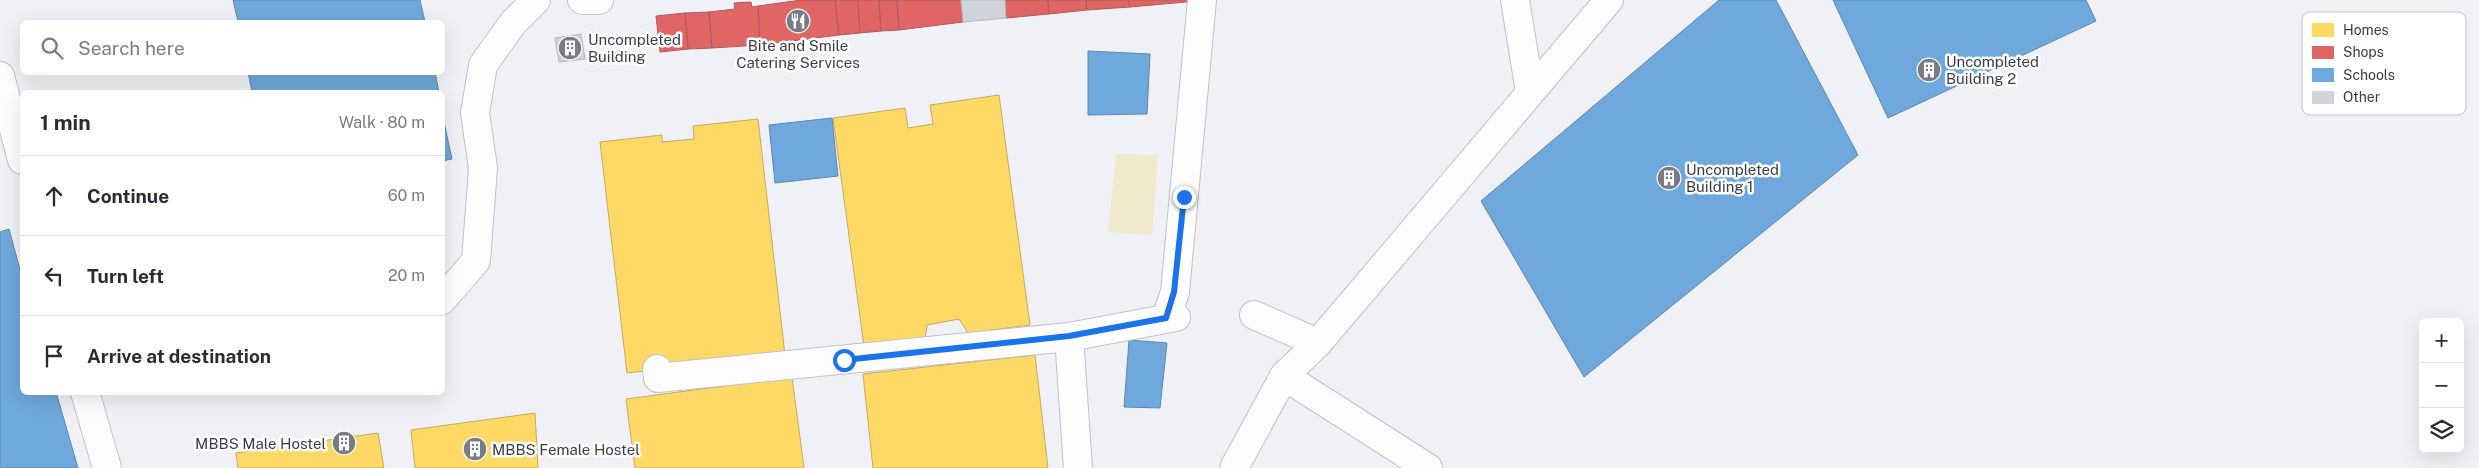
<!DOCTYPE html>
<meta charset="utf-8">
<style>
body{margin:0;font-family:"Public Sans",sans-serif;background:#f2f2f3;color:#2b2b33}
.controls{position:absolute;right:15px;bottom:15px;display:grid;overflow:hidden;border-radius:8px;box-shadow:0 5px 20px #0002}
.controls button{width:45px;height:45px;display:grid;place-items:center;padding:0;border:0;border-bottom:1px solid #e1e1e2;background:#fff;color:#2b2b33;font:25px sans-serif}
.stop{position:absolute;width:15px;height:15px;margin:-11px;border:4px solid #1a73e8;border-radius:50%;background:#fff}
.stop.end{background:#1a73e8;border-color:#fff;box-shadow:0 1px 5px #0008}
.list{margin:0;padding:0;list-style:none}
h2{display:flex;justify-content:space-between;align-items:center;height:65px;margin:0;padding:0 20px;font-size:21px}
h2 small{font-size:16px;font-weight:400;color:#7c7c81}
.list li{display:grid;grid-template-columns:32px 1fr auto;gap:15px;align-items:center;box-sizing:border-box;height:80px;padding:0 20px;border-top:1px solid #e1e1e2}
.list b{display:block;font-size:19px;white-space:nowrap}
.list em{font-size:16px;font-style:normal;color:#7c7c81}
.icon{flex:none;width:28px;height:28px;fill:none;stroke:currentColor;stroke-width:2;stroke-linecap:round;stroke-linejoin:round}
.map{position:relative;flex:none;width:2479px;height:468px;overflow:hidden}
.search{position:absolute;background:#fff;box-shadow:0 5px 20px #0002;left:20px;top:20px;width:425px;height:55px;display:flex;align-items:center;gap:12px;box-sizing:border-box;padding:0 18px;border-radius:8px;color:#7c7c81;font-size:19px}
.panel{position:absolute;background:#fff;box-shadow:0 5px 20px #0002;left:20px;top:90px;width:425px;height:305px;border-radius:8px}
.map>svg:first-child{display:block}
.green{fill:#f0e9cc}
.homes{fill:#ffd966;stroke:#c4aa5d}
.shops{fill:#e06666;stroke:#ae5a5d}
.schools{fill:#6fa8dc;stroke:#5f88af}
.building{fill:#d1d3da;stroke:#b4b6bd}
.lines{fill:none;stroke-linecap:round;stroke-linejoin:round}
.minor-casing{stroke:#c0c2c9;stroke-width:30}
.minor{stroke:#fdfdfe;stroke-width:28}
.route{stroke:#1a73e8;stroke-width:6}
.labels{text-anchor:middle;dominant-baseline:central;stroke-width:5;stroke-linejoin:round;paint-order:stroke}
.poi-label{font-size:15px;fill:#393d47;stroke:#fff;text-anchor:start}
.key{fill:#fff;stroke:#c4c5c8;stroke-width:1}
.key-label{font-size:14px;fill:#393d47}
</style>
<div class="map">
<svg width="2479" height="468" viewBox="0 0 2479 468">
<rect width="100%" height="100%" fill="#f0f1f6"/>
<path class="green" d="M 1116,154 L 1158,155 L 1152,235 L 1108,232 Z"/>
<g class="homes">
<path d="M 999,95 L 1030,325 L 968,333 L 959,319 L 927,325 L 924,346 L 865,354 L 833,118 L 905,108 L 908,128 L 933,124 L 930,105 Z"/>
<path d="M 758,119 L 785,355 L 627,373 L 600,142 L 662,135 L 662,142 L 694,139 L 693,126 Z"/>
<path d="M 1035,355 L 1048,468 L 873,468 L 863,374 Z"/>
<path d="M 792,377 L 804,468 L 635,468 L 626,399 Z"/>
<path d="M 535,413 L 538,468 L 415,468 L 411,430 Z"/>
<path d="M 378,433 L 384,468 L 238,468 L 236,453 Z"/>
</g>
<g class="shops">
<path d="M 801,0 L 835,0 L 839,35 L 760,45 L 758,6 Z"/>
<path d="M 835,0 L 858,0 L 860,33 L 839,35 Z"/>
<path d="M 858,0 L 879,0 L 881,31 L 860,33 Z"/>
<path d="M 879,0 L 897,0 L 899,30 L 881,31 Z"/>
<path d="M 897,0 L 961,0 L 963,22 L 899,30 Z"/>
<path d="M 1005,0 L 1048,0 L 1049,14 L 1006,18 Z"/>
<path d="M 1048,0 L 1086,0 L 1087,10 L 1049,14 Z"/>
<path d="M 1086,0 L 1129,0 L 1130,7 L 1087,10 Z"/>
<path d="M 1129,0 L 1197,0 L 1197,1 L 1130,7 Z"/>
<path d="M 751,2 L 752,7 L 758,6 L 760,45 L 712,48 L 709,12 L 735,9 L 734,3 Z"/>
<path d="M 709,12 L 712,48 L 688,49 L 685,13 Z"/>
<path d="M 685,13 L 688,49 L 660,52 L 656,16 Z"/>
</g>
<g class="schools">
<path d="M 233,0 L 420,0 L 425,22 L 238,22 Z"/>
<path d="M 1719,0 L 1776,0 L 1858,155 L 1584,377 L 1481,201 Z"/>
<path d="M 1833,0 L 2086,0 L 2096,21 L 1888,118 Z"/>
<path d="M 1088,51 L 1150,54 L 1147,114 L 1088,115 Z"/>
<path d="M 248,72 L 435,72 L 439,92 L 252,92 Z"/>
<path d="M 442,113 L 452,159 L 442,161 Z"/>
<path d="M 832,118 L 838,176 L 775,183 L 769,125 Z"/>
<path d="M 9,229 L 22,277 L 22,392 L 56,392 L 78,468 L 0,468 L 0,232 Z"/>
<path d="M 1129,340 L 1167,343 L 1160,408 L 1124,407 Z"/>
</g>
<g class="building">
<path d="M 961,0 L 1005,0 L 1006,18 L 963,22 Z"/>
<path d="M 581,34 L 585,59 L 559,62 L 555,38 Z"/>
</g>
<g class="lines">
<g class="minor-casing">
<g id="minor">
<path d="M 582,0 L 599,0"/>
<path d="M 1515,0 L 1530,92"/>
<path d="M 0,76 L 22,160"/>
<path d="M 442,300 L 476,261 L 483,168 L 475,113 L 483,65 L 513,23 L 536,0"/>
<path d="M 1254,315 L 1318,343"/>
<path d="M 1166,318 L 1175,292 L 1202,0"/>
<path d="M 1069,337 L 1176,317"/>
<path d="M 657,369 L 658,378 L 1069,337 L 1078,468"/>
<path d="M 1284,376 L 1428,468"/>
<path d="M 85,392 L 107,468"/>
<path d="M 1234,468 L 1284,376 L 1318,343 L 1609,0"/>
</g>
</g>
<use href="#minor" class="minor"/>
</g>
<g class="lines">
<path class="route" d="M 844,360 L 1069,336 L 1166,318 L 1174,292 L 1184,197"/>
</g>
<defs>
<g id="restaurant-disc" transform="scale(1.25)"><circle r="9.5" fill="#797c84" stroke="#fff"/><path d="M-5-6h1v4h1v-4h1v4h1v-4h1v5L-1.5 .5V6h-2V.5L-5-1ZM5-6V6H3V1.5H1.5Q1.5-4 5-6Z" fill="#fff"/></g>
<g id="building-disc" transform="scale(1.25)"><circle r="9.5" fill="#797c84" stroke="#fff"/><path d="M-4-6H4V6H1V3H-1V6H-4ZM-2.5-4.3h1.7v1.8h-1.7ZM.8-4.3h1.7v1.8H.8ZM-2.5-1h1.7V.8h-1.7ZM.8-1h1.7V.8H.8Z" fill="#fff"/></g>
</defs>
<g fill-rule="evenodd">
<use href="#restaurant-disc" x="798" y="21"/>
<use href="#building-disc" x="570" y="48"/>
<use href="#building-disc" x="1929" y="70"/>
<use href="#building-disc" x="1669" y="178"/>
<use href="#building-disc" x="344" y="443"/>
<use href="#building-disc" x="475" y="449"/>
</g>
<g class="labels">
<g class="poi-label">
<text x="588" y="39">Uncompleted<tspan x="588" dy="17">Building</tspan></text>
<text x="798" y="45" text-anchor="middle">Bite and Smile<tspan x="798" dy="17">Catering Services</tspan></text>
<text x="1946" y="61">Uncompleted<tspan x="1946" dy="17">Building 2</tspan></text>
<text x="1686" y="169">Uncompleted<tspan x="1686" dy="17">Building 1</tspan></text>
<text x="326" y="443" text-anchor="end">MBBS Male Hostel</text>
<text x="492" y="449">MBBS Female Hostel</text>
</g>
</g>
<rect x="2302" y="12" width="164" height="103" rx="8" class="key"/>
<rect x="2312" y="23" width="22" height="14" fill="#ffd966"/>
<rect x="2312" y="46" width="22" height="13" fill="#e06666"/>
<rect x="2312" y="68" width="22" height="14" fill="#6fa8dc"/>
<rect x="2312" y="91" width="22" height="13" fill="#d1d3da"/>
<g class="key-label">
<text x="2343" y="35">Homes</text>
<text x="2343" y="57">Shops</text>
<text x="2343" y="80">Schools</text>
<text x="2343" y="102">Other</text>
</g>
</svg>
<div class="controls">
<button>+</button>
<button>−</button>
<button><svg class="icon" aria-label="layers" viewBox="0 0 24 24"><path d="M12 4l9 5-9 5-9-5zM3 14l9 5 9-5"/></svg></button>
</div>
<div class="stop" style="left:844px;top:360px"></div>
<div class="stop end" style="left:1184px;top:197px"></div>
<div class="search"><svg class="icon" aria-label="search" viewBox="0 0 24 24"><circle cx="10" cy="10" r="6"/><path d="M15 15l6 6"/></svg>Search here</div>
<section class="panel">
<h2>1 min<small>Walk · 80 m</small></h2>
<ul class="list">
<li><svg class="icon" aria-label="ahead" viewBox="0 0 24 24"><path d="M12 20V5M6 11l6-6 6 6"/></svg><div><b>Continue</b></div><em>60 m</em></li>
<li><svg class="icon" aria-label="left" viewBox="0 0 24 24"><path d="M17 20v-9H6M10 6l-5 5 5 5"/></svg><div><b>Turn left</b></div><em>20 m</em></li>
<li><svg class="icon" aria-label="arrive" viewBox="0 0 24 24"><path d="M6 21V4h12l-3 4 3 4H6"/></svg><div><b>Arrive at destination</b></div></li>
</ul>
</section>
</div>
